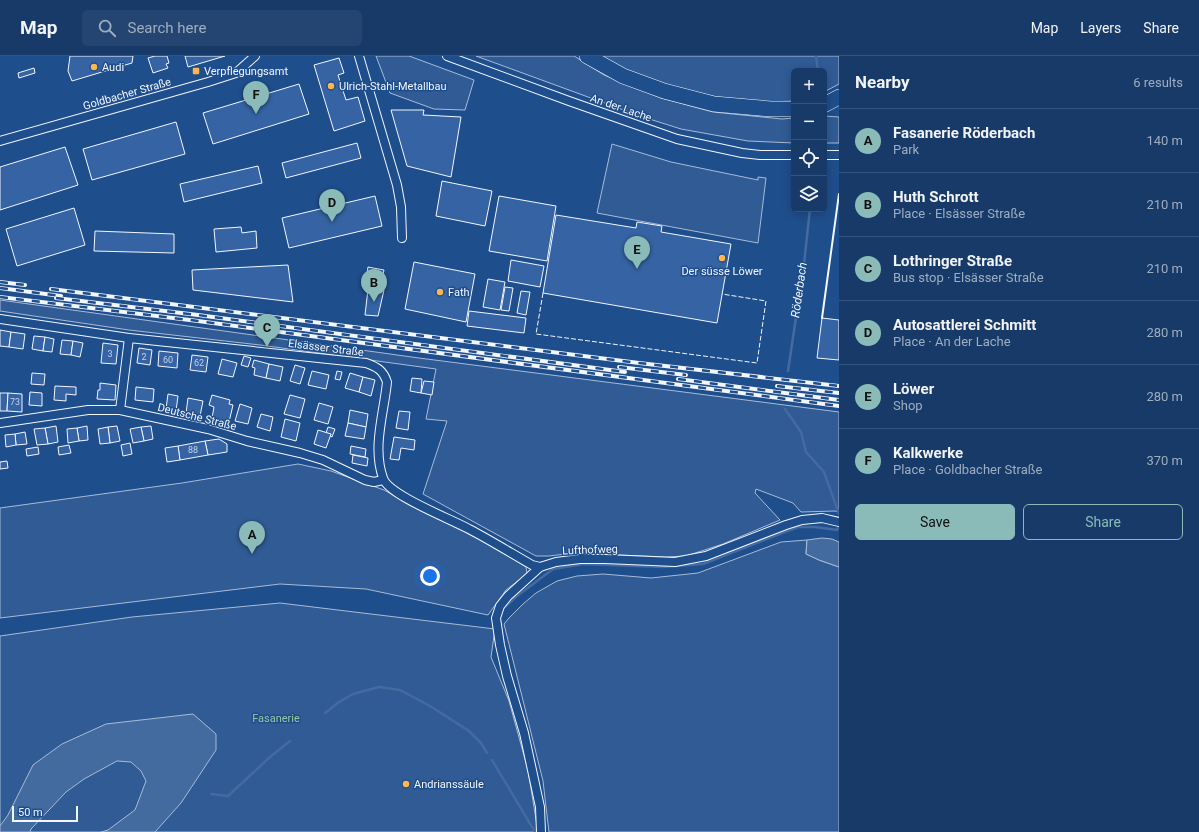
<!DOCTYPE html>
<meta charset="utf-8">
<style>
body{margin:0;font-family:Roboto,sans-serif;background:#244571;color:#f1f3f6}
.controls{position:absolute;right:12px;top:12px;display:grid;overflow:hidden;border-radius:6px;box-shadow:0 2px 10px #0003}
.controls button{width:36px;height:36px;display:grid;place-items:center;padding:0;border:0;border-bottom:1px solid #36547d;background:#173a69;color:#f1f3f6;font:20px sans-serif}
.scale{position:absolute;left:12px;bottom:10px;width:66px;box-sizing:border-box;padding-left:4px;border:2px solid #f2f6ff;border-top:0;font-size:11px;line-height:14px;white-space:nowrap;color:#f2f6ff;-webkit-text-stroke:3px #1f4e8c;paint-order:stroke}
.you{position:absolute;left:430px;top:520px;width:14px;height:14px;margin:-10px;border:3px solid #fff;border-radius:50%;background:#1a73e8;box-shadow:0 0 0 6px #1a73e833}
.badge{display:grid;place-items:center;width:26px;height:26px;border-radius:50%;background:#8bbbb9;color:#111;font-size:13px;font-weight:700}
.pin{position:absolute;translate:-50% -33px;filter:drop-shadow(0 1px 2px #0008)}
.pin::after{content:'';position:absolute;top:21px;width:14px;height:12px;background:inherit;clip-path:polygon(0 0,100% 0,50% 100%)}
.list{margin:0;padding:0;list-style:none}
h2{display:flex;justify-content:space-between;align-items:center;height:52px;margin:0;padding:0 16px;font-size:17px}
h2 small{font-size:13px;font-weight:400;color:#9eadc0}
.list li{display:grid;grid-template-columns:26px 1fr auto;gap:12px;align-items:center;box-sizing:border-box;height:64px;padding:0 16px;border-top:1px solid #36547d}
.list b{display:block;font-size:15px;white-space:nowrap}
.list p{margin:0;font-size:13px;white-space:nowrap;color:#9eadc0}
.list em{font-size:13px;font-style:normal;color:#9eadc0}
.actions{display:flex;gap:8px;padding:12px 16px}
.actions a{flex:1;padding:9px 0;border:1px solid #8bbbb9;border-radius:6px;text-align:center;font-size:14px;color:#8bbbb9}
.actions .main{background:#8bbbb9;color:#111}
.icon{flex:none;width:22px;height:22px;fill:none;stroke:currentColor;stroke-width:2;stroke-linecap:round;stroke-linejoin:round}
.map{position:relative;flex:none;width:839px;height:776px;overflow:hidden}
header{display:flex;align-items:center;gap:24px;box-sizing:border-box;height:56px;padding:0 20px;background:#173a69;border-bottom:1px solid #36547d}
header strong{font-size:19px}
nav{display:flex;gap:22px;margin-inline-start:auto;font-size:14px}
.search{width:280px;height:36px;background:#244571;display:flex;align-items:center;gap:10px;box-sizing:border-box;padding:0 14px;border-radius:6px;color:#9eadc0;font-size:15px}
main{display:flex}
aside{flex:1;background:#173a69}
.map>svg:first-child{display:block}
.built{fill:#305b95;stroke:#a8bbd7}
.water{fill:#446ba0;stroke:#a8bbd7}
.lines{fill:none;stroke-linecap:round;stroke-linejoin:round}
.stream{stroke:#446ba0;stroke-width:2.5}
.building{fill:#3563a3;stroke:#f2f6ff}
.street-casing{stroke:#f2f6ff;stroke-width:10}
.highway-casing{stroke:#f2f6ff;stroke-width:16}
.street{stroke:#1f4e8c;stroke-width:8}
.highway{stroke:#1f4e8c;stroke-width:15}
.rail-casing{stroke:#f2f6ff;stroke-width:4}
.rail{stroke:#1f4e8c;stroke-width:2.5;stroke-dasharray:8;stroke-linecap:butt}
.fence{stroke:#f2f6ff;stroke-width:1;stroke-dasharray:5 2;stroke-linecap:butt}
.wall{stroke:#f2f6ff;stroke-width:2}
.poi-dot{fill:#ffb74d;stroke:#1f4e8c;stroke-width:1.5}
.labels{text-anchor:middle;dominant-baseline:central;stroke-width:3;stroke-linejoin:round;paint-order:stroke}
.number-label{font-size:9px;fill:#c3d1e8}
.poi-label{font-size:11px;fill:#f2f6ff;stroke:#1f4e8c;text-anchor:start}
.street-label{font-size:11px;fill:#f2f6ff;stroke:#1f4e8c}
.park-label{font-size:11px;fill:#97c8a6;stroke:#1f4e8c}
.water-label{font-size:12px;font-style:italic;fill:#f2f6ff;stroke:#1f4e8c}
</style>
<header>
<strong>Map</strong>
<div class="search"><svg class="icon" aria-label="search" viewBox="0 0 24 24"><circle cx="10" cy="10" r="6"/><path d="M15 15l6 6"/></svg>Search here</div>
<nav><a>Map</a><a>Layers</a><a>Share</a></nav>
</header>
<main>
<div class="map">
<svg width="839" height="776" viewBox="0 0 839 776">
<rect width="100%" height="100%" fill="#1f4e8c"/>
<g class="built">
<path d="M 376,0 L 409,0 L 474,24 L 465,54 L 434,53 L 390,37 Z"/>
<path d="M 476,0 L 574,0 L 604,19 L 661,42 L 713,56 L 782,63 L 794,62 L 794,87 L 748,85 L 681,73 L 640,60 Z"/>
<path d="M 599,0 L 839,0 L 839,28 L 824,36 L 824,15 L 794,15 L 794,45 L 770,46 L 716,41 L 667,29 L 625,14 Z"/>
<path d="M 824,60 L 839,61 L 839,87 L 824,87 Z"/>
<path d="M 612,88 L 671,106 L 758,124 L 758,121 L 766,122 L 758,187 L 597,157 Z"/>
<path d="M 0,244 L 419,302 L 839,356 L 839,456 L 835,455 L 801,456 L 793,447 L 756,433 L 755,437 L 780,464 L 723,488 L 686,500 L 666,501 L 574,497 L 549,500 L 536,500 L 423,438 L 447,365 L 426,363 L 436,313 L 260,289 L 129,274 L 0,255 Z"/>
<path d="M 298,408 L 331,415 L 384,434 L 421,455 L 483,485 L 526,511 L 527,518 L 506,534 L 488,559 L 366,533 L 280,528 L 0,562 L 0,452 L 182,427 Z"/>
<path d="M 807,484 L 806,498 L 819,504 L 839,511 L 839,776 L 549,776 L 543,725 L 504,568 L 509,562 L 523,548 L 536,537 L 557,525 L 577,520 L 603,518 L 651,522 L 698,517 L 781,486 Z"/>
<path d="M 280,547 L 495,573 L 491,601 L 509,645 L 528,714 L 538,776 L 0,776 L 0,580 L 132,561 Z"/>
</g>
<g class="water">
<path d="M 822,482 L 832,483 L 839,486 L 839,511 L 819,504 L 806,498 L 807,484 Z"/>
<path d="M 193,658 L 216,678 L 216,694 L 181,747 L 155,776 L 101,776 L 108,774 L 135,754 L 146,725 L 141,715 L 131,706 L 117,705 L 84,723 L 66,736 L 31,773 L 30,776 L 0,776 L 0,770 L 8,759 L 33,709 L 62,688 L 106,668 Z"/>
</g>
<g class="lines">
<g class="stream">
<path d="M 816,0 L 818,15"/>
<path d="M 824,72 L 826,60"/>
<path d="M 788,315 L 804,208 L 810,153"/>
<path d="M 785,353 L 801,376 L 806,396 L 824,416 L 839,458"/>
<path d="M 503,553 L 517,540 L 553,513 L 583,508 L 663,511 L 703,508 L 798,471 L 815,471 L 837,474 L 838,472"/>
<path d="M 325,657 L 339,646 L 353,638 L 379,631 L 400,634 L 430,650 L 469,675 L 481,687 L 487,697"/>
<path d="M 492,704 L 535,776"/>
<path d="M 211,738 L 228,740 L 270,701 L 290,685"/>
</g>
</g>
<g class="building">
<path d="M 70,0 L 133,0 L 132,7 L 72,25 L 68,15 Z"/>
<path d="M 155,0 L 167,0 L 169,7 L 166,8 L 168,12 L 153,17 L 148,2 Z"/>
<path d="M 185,0 L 225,0 L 188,11 Z"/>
<path d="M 339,2 L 344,17 L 338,19 L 346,44 L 358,41 L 365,65 L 334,75 L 314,9 Z"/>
<path d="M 34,12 L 35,17 L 19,22 L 18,17 Z"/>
<path d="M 299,28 L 309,58 L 213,88 L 203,57 Z"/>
<path d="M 391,54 L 424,54 L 423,59 L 461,61 L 451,121 L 407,110 Z"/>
<path d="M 176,66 L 185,98 L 92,124 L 83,93 Z"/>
<path d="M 357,87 L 361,102 L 286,122 L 282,107 Z"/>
<path d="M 65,91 L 78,129 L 0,154 L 0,111 Z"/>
<path d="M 258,110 L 262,127 L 184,146 L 180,128 Z"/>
<path d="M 442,125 L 492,135 L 485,170 L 436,160 Z"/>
<path d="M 375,140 L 382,170 L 289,192 L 282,162 Z"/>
<path d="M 499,140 L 556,150 L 547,205 L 489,195 Z"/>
<path d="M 74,152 L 85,189 L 17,210 L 6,173 Z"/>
<path d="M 556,159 L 636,172 L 637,166 L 662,170 L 661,176 L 731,188 L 717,267 L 543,237 Z"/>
<path d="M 241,171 L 242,177 L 256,175 L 257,192 L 216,196 L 214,173 Z"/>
<path d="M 95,175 L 174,178 L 174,197 L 94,195 Z"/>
<path d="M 511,204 L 544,210 L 540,231 L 508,225 Z"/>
<path d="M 414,206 L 475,218 L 466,266 L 405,253 Z"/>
<path d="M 288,209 L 293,246 L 193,234 L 192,214 Z"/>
<path d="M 368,211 L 384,214 L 380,232 L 384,234 L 378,260 L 365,259 L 368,233 L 365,231 Z"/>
<path d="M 488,223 L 505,226 L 500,254 L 483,251 Z"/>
<path d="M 505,231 L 513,232 L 509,255 L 501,254 Z"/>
<path d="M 521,235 L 530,236 L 526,259 L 517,257 Z"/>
<path d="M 469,255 L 526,262 L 524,277 L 467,270 Z"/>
<path d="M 822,262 L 839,264 L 839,304 L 817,302 Z"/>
<path d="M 0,274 L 11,276 L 9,291 L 0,290 Z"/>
<path d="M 11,276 L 25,278 L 23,293 L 9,291 Z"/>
<path d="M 34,280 L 45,281 L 43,295 L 32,293 Z"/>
<path d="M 45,281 L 54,283 L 52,296 L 43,295 Z"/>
<path d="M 62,284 L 73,285 L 71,299 L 60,298 Z"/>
<path d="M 73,285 L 83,287 L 80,301 L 71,299 Z"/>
<path d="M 103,287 L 118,289 L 116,308 L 101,307 Z"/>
<path d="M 139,292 L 152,294 L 150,309 L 137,307 Z"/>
<path d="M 159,295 L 178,297 L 177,312 L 158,310 Z"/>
<path d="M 192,299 L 208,301 L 206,316 L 190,314 Z"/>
<path d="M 244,300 L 251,302 L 248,311 L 241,309 Z"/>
<path d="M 222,303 L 237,307 L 233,321 L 218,318 Z"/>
<path d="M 254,304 L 269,308 L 266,322 L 254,319 L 255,312 L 252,311 Z"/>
<path d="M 269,308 L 283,311 L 280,325 L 266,322 Z"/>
<path d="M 295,309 L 305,312 L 300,328 L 290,325 Z"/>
<path d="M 312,315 L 329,319 L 326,333 L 308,329 Z"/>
<path d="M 337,315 L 342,316 L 340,324 L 335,323 Z"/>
<path d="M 32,317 L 45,318 L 44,329 L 31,328 Z"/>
<path d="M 350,317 L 363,321 L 359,336 L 345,332 Z"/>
<path d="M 363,321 L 375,324 L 371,340 L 359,336 Z"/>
<path d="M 412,322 L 422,323 L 421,337 L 410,335 Z"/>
<path d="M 424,325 L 434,326 L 432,339 L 421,337 Z"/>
<path d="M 100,327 L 116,329 L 115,344 L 97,343 L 98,334 L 100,334 Z"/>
<path d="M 55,330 L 76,331 L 76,339 L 66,338 L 66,345 L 54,344 Z"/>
<path d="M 136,331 L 154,333 L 153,346 L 135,344 Z"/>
<path d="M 30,336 L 42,337 L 42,350 L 29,349 Z"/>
<path d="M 0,337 L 8,337 L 7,355 L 0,355 Z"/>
<path d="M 8,337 L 22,338 L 22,356 L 7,355 Z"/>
<path d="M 168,338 L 178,340 L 176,355 L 166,353 Z"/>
<path d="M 212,339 L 230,344 L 229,348 L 233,349 L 229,366 L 212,362 L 214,351 L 209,349 Z"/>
<path d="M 290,339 L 305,343 L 300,362 L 284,358 Z"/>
<path d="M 188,342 L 203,345 L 200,360 L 186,357 Z"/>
<path d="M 319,347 L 333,351 L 328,368 L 314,364 Z"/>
<path d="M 240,348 L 252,352 L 248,368 L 235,365 Z"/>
<path d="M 350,354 L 368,358 L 366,371 L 348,367 Z"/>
<path d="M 399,355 L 410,356 L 408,374 L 396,372 Z"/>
<path d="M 261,358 L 273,361 L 270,375 L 257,371 Z"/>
<path d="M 285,363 L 300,367 L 296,385 L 281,381 Z"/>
<path d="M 348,367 L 366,371 L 364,383 L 345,380 Z"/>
<path d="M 56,370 L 58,386 L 48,388 L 45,372 Z"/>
<path d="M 87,370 L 88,384 L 79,385 L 77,372 Z"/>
<path d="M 117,370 L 120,385 L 110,387 L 108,371 Z"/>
<path d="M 151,370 L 153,383 L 144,385 L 141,371 Z"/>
<path d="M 108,371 L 110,387 L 100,388 L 98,373 Z"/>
<path d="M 141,371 L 144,385 L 133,387 L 130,373 Z"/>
<path d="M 328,371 L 335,373 L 332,381 L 330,380 L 331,378 L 326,377 Z"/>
<path d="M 45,372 L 48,388 L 37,389 L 34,373 Z"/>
<path d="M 77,372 L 79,385 L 68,387 L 67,373 Z"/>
<path d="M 318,374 L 331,378 L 326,392 L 314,388 Z"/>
<path d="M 25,376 L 27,388 L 16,389 L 15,378 Z"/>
<path d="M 15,378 L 16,389 L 6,391 L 5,379 Z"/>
<path d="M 394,381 L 415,384 L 414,394 L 401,392 L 399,404 L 390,403 Z"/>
<path d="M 219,383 L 227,388 L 227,396 L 208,399 L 205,385 Z"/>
<path d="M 205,385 L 208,399 L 180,404 L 178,390 Z"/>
<path d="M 130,387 L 132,398 L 123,400 L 121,389 Z"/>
<path d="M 69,389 L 71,397 L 59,399 L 58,391 Z"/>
<path d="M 178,390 L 180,404 L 167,406 L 165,392 Z"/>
<path d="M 351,390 L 366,393 L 365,401 L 350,398 Z"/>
<path d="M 38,391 L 39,398 L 27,400 L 26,393 Z"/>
<path d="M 353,399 L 368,402 L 367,410 L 352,407 Z"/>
<path d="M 7,405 L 8,412 L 0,413 L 0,406 Z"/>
</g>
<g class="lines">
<g class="street-casing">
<g id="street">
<path d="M 359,0 L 397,129 L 401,151 L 402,182"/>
<path d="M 447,0 L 569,45 L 677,83 L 742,97 L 760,99 L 794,99"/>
<path d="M 0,85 L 208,26 L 236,17 L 255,0"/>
<path d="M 824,99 L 839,99"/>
<path d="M 0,263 L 129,282 L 366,307 C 377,311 383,314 387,326 C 384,357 372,391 383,422 C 388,439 451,463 469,473 C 490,484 511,497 532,509 L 540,511"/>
<path d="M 120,354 L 129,282"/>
<path d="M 0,367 L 88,354 L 120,354 L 208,373 L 247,385 L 300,397 L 323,404 L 365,424 L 374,426 L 383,424"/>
<path d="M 541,776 L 540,751 L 524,677 L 507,620 L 500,589 L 496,562 L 500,550 L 508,540 L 540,511 L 556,506 L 580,503 L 605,503 L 675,506 L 706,500 L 786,469 L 802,464 L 822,462 L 839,466"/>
</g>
</g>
<g class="highway-casing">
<g id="highway">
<path d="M 587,0 L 623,20 L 664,35 L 714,48 L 771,53 L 794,53"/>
<path d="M 824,49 L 839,41"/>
</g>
</g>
<use href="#street" class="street"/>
<use href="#highway" class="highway"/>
<g class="rail-casing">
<g id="rail">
<path d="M 0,226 L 25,229"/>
<path d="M 0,232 L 61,240"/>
<path d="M 51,233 L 639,307 L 839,330"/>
<path d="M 0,241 L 198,265 L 839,350"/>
<path d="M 56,242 L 198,259 L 625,316"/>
<path d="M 619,311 L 686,319"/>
<path d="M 678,323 L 839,344"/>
<path d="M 777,330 L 839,337"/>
</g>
</g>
<use href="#rail" class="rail"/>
<path class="fence" d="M 543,237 L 536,278 L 757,307 L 766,245 L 722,238"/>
<path class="wall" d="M 822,262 L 839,138"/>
</g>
<g class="poi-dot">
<circle cx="94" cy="11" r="4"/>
<rect x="192" y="11" width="8" height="8" rx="2"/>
<circle cx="331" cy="30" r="4"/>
<circle cx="722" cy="202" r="4"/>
<circle cx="440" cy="236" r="4"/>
<circle cx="406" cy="728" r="4"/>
</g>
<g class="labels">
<g class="number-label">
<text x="110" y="298">3</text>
<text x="144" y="301">2</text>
<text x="168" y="304">60</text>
<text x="199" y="307">62</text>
<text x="15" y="346">73</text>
<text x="193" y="394">88</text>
</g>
<g class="poi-label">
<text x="102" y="11">Audi</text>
<text x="204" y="15">Verpflegungsamt</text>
<text x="339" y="30">Ulrich-Stahl-Metallbau</text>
<text x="722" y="215" text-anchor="middle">Der süsse Löwer</text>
<text x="448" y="236">Fath</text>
<text x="414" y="728">Andrianssäule</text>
</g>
<g class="street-label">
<text transform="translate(127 38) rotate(-16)">Goldbacher Straße</text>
<text transform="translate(621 52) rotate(19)">An der Lache</text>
<text transform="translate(326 292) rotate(7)">Elsässer Straße</text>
<text transform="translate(197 361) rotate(14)">Deutsche Straße</text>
<text transform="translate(590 494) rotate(-2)">Lufthofweg</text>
</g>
<g class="park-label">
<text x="276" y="662">Fasanerie</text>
</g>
<g class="water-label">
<text transform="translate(799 234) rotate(-82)">Röderbach</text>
</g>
</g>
</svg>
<div class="controls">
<button>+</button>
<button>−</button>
<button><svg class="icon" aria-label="locate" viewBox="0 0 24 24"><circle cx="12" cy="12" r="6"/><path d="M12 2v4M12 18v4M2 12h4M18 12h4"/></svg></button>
<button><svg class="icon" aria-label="layers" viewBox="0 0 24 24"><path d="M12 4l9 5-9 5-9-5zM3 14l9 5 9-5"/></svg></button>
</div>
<div class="scale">50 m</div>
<div class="you"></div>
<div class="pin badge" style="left:252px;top:498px">A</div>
<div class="pin badge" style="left:374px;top:246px">B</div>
<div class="pin badge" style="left:267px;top:291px">C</div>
<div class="pin badge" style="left:332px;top:166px">D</div>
<div class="pin badge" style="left:637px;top:213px">E</div>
<div class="pin badge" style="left:256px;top:58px">F</div>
</div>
<aside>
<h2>Nearby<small>6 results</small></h2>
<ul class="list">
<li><span class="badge">A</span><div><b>Fasanerie Röderbach</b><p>Park</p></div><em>140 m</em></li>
<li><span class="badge">B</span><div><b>Huth Schrott</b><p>Place · Elsässer Straße</p></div><em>210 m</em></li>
<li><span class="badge">C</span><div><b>Lothringer Straße</b><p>Bus stop · Elsässer Straße</p></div><em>210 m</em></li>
<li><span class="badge">D</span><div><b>Autosattlerei Schmitt</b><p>Place · An der Lache</p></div><em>280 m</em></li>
<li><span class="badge">E</span><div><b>Löwer</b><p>Shop</p></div><em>280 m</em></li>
<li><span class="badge">F</span><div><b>Kalkwerke</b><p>Place · Goldbacher Straße</p></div><em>370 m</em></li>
</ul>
<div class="actions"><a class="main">Save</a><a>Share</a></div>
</aside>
</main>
